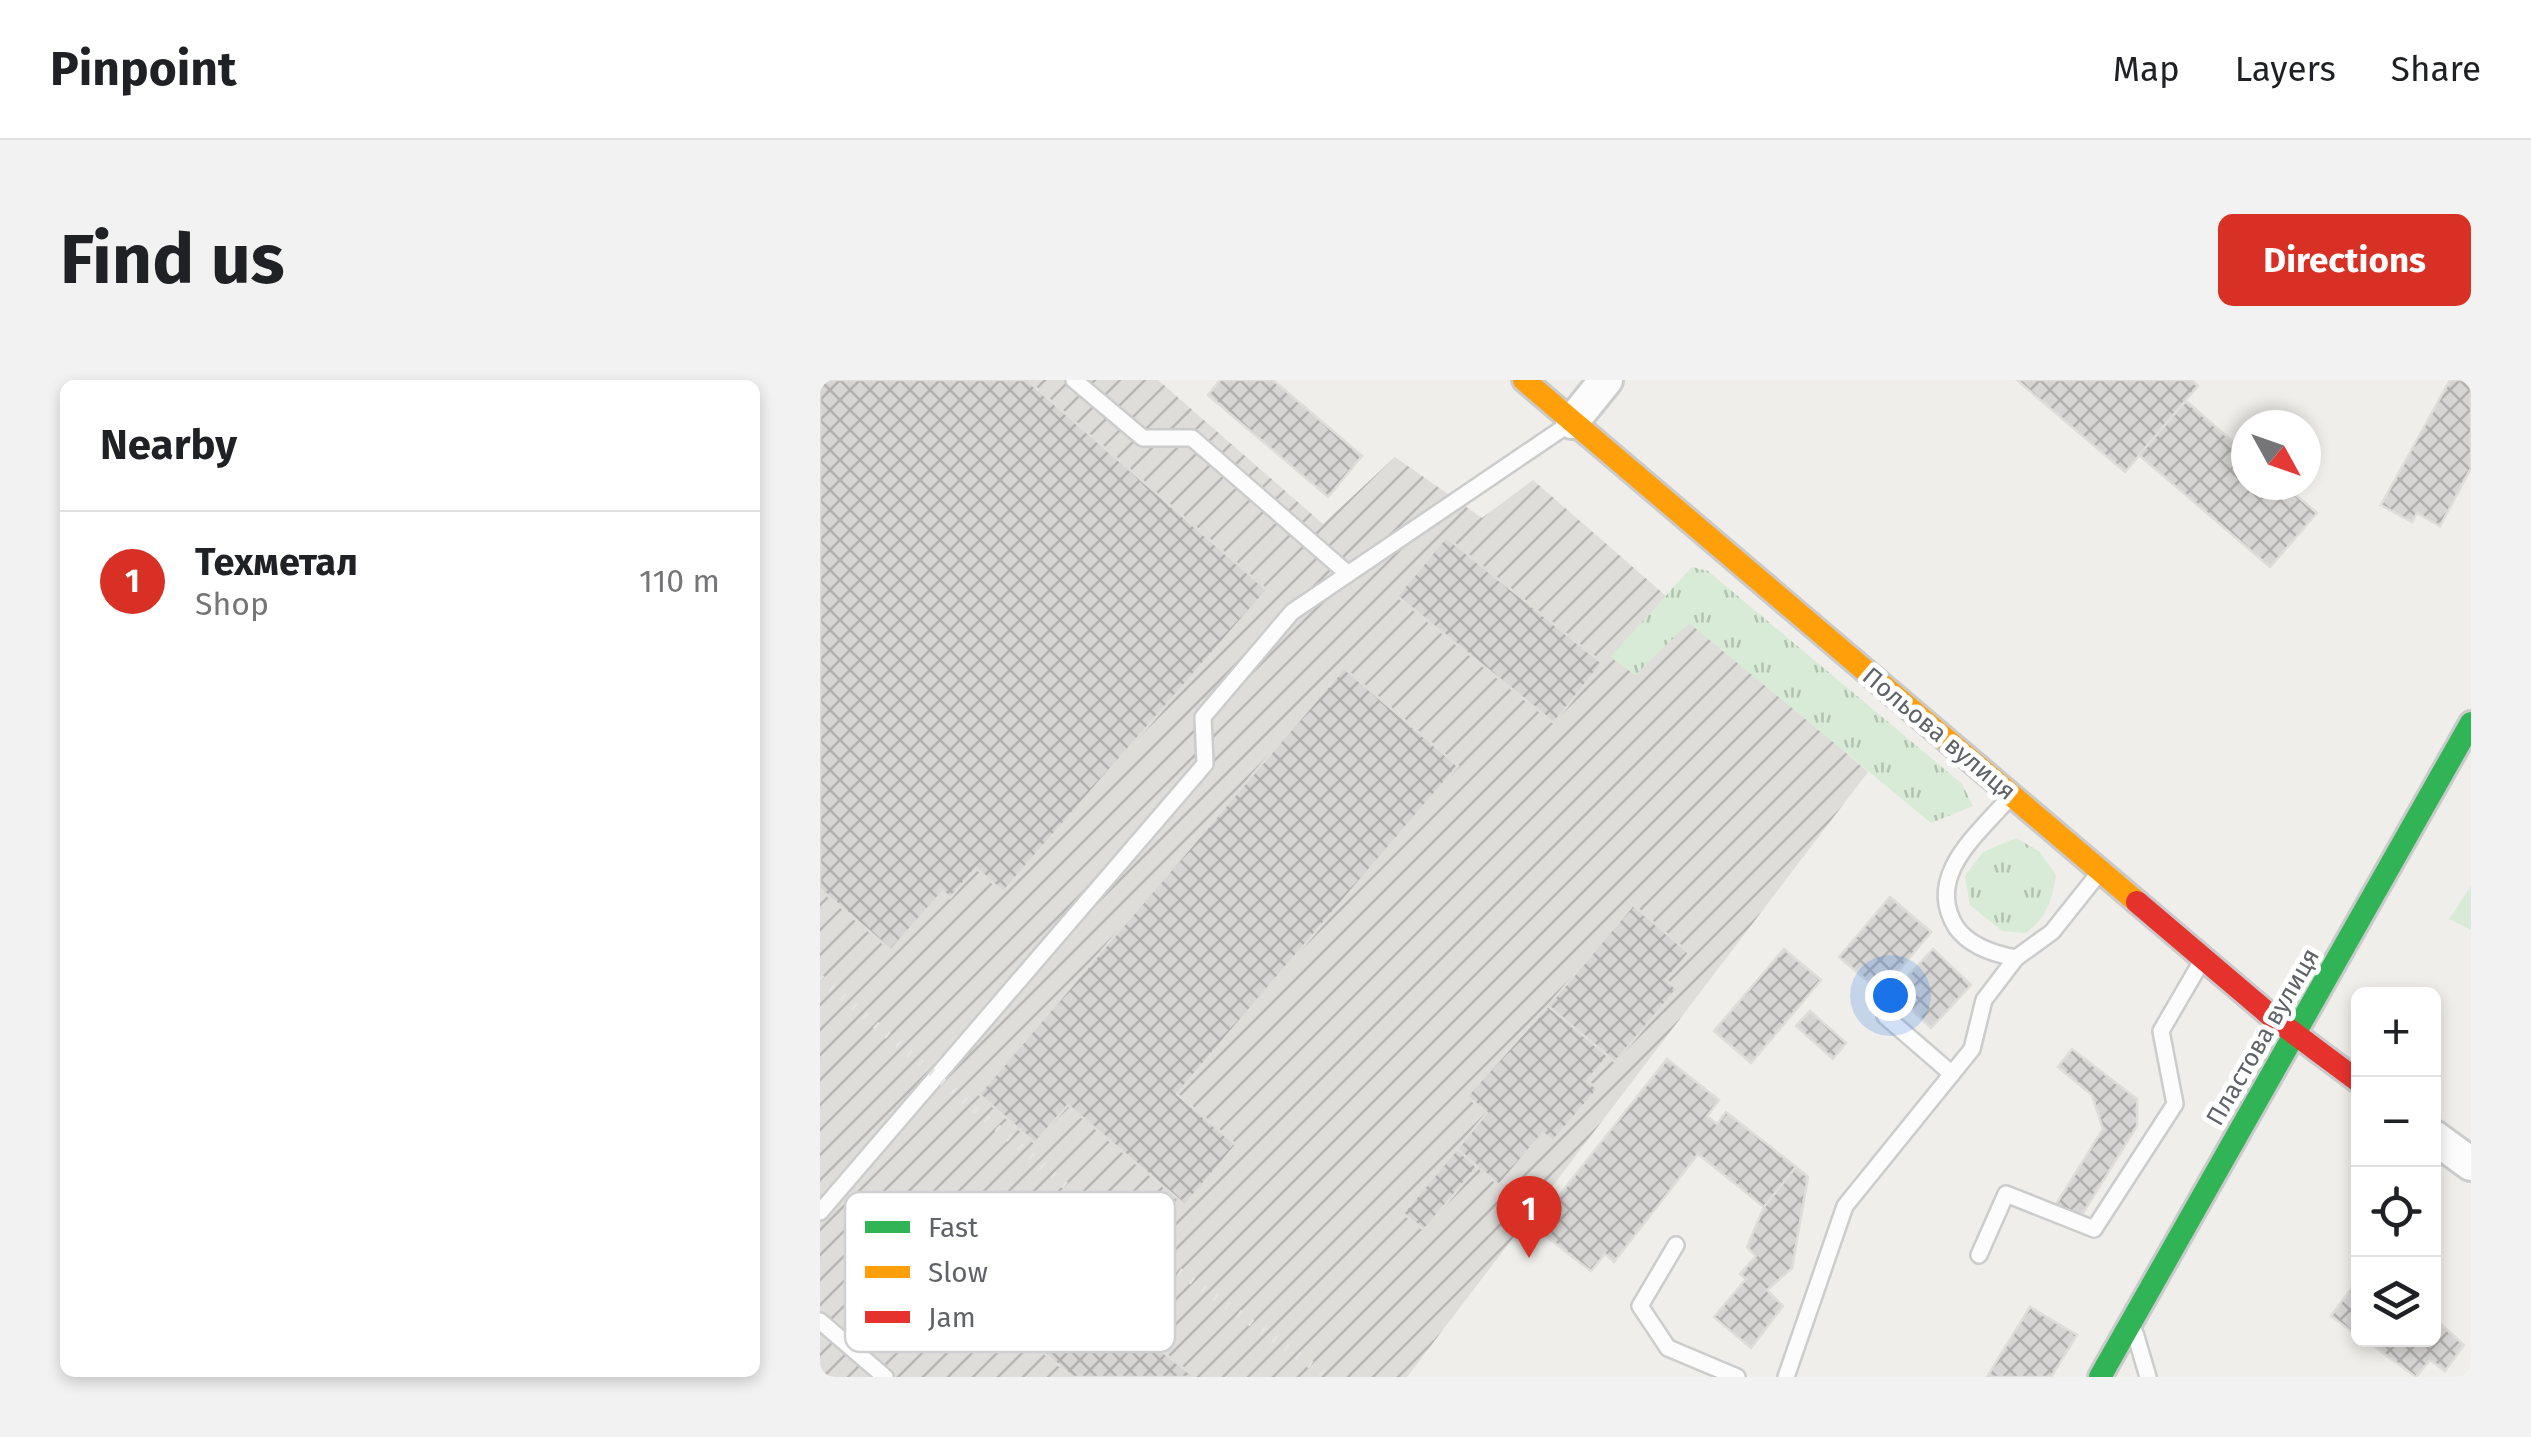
<!DOCTYPE html>
<meta charset="utf-8">
<style>
body{margin:0;font-family:"Fira Sans",sans-serif;background:#f2f2f2;color:#202124}
.controls{position:absolute;right:30px;bottom:30px;display:grid;overflow:hidden;border-radius:15px;box-shadow:0 5px 15px #0003}
.controls button{width:90px;height:90px;display:grid;place-items:center;padding:0;border:0;border-bottom:2px solid #e0e0e0;background:#fff;color:#202124;font:50px sans-serif}
.compass{position:absolute;left:1411px;top:30px;width:90px;height:90px;border-radius:50%;background:#fff;box-shadow:0 5px 15px #0003;rotate:130deg}
.you{position:absolute;left:1070px;top:615px;width:35px;height:35px;margin:-25px;border:8px solid #fff;border-radius:50%;background:#1a73e8;box-shadow:0 0 0 15px #1a73e833}
.badge{display:grid;place-items:center;width:65px;height:65px;border-radius:50%;background:#d93025;color:#fff;font-size:32px;font-weight:700}
.pin{position:absolute;translate:-50% -82px;filter:drop-shadow(0 2px 5px #0008)}
.pin::after{content:'';position:absolute;top:52px;width:35px;height:30px;background:inherit;clip-path:polygon(0 0,100% 0,50% 100%)}
.list{margin:0;padding:0;list-style:none}
h2{display:flex;justify-content:space-between;align-items:center;height:130px;margin:0;padding:0 40px;font-size:42px}
h2 small{font-size:32px;font-weight:400;color:#757577}
.list li{display:grid;grid-template-columns:65px 1fr auto;gap:30px;align-items:center;box-sizing:border-box;height:140px;padding:0 40px;border-top:2px solid #e0e0e0}
.list b{display:block;font-size:38px;white-space:nowrap}
.list p{margin:0;font-size:32px;white-space:nowrap;color:#757577}
.list em{font-size:32px;font-style:normal;color:#757577}
.icon{flex:none;width:55px;height:55px;fill:none;stroke:currentColor;stroke-width:2;stroke-linecap:round;stroke-linejoin:round}
.map{position:relative;flex:none;width:1651px;height:997px;overflow:hidden;border-radius:15px}
header{display:flex;align-items:center;gap:60px;box-sizing:border-box;height:140px;padding:0 50px;background:#fff;border-bottom:2px solid #e0e0e0}
header strong{font-size:48px}
nav{display:flex;gap:55px;margin-inline-start:auto;font-size:35px}
.intro{display:flex;align-items:center;justify-content:space-between;box-sizing:border-box;height:240px;padding:0 60px}
h1{margin:0;font-size:70px}
.button{padding:25px 45px;border-radius:15px;background:#d93025;color:#fff;font-size:35px;font-weight:700}
main{display:flex;gap:60px;padding:0 60px}
aside{flex:1;background:#fff;border-radius:15px;box-shadow:0 5px 15px #0003}
.map>svg:first-child{display:block}
.industrial{fill:url(#industrial-furrows)}
.grass{fill:url(#grass-tufts)}
.building{fill:url(#building-cross-hatch);stroke:#deddd9;stroke-width:2.5}
.lines{fill:none;stroke-linecap:round;stroke-linejoin:round}
.lane-casing{stroke:#cbcccc;stroke-width:20}
.street-casing{stroke:#cbcccc;stroke-width:38}
.fast-casing{stroke:#cacacb;stroke-width:28}
.slow-casing{stroke:#cacacb;stroke-width:28}
.jam-casing{stroke:#cacacb;stroke-width:28}
.lane{stroke:#fdfcfc;stroke-width:15}
.street{stroke:#fdfcfc;stroke-width:32}
.fast{stroke:#30b455;stroke-width:22}
.slow{stroke:#ff9f0a;stroke-width:22}
.jam{stroke:#e5322d;stroke-width:22}
.rail{stroke:#e4e4e4;stroke-width:8;stroke-dasharray:2.5 12;stroke-linecap:butt}
.labels{text-anchor:middle;dominant-baseline:central;stroke-width:10;stroke-linejoin:round;paint-order:stroke}
.street-label{font-size:25px;fill:#5f6368;stroke:#fff}
.key{fill:#fff;stroke:#cfd0d2;stroke-width:2.5}
.key-label{font-size:28px;fill:#5f6368}
</style>
<header>
<strong>Pinpoint</strong>
<nav><a>Map</a><a>Layers</a><a>Share</a></nav>
</header>
<div class="intro"><h1>Find us</h1><a class="button">Directions</a></div>
<main>
<aside>
<h2>Nearby<small></small></h2>
<ul class="list">
<li><span class="badge">1</span><div><b>Техметал</b><p>Shop</p></div><em>110 m</em></li>
</ul>
</aside>
<div class="map">
<svg width="1651" height="997" viewBox="0 0 1651 997">
<defs>
<pattern id="industrial-furrows" width="10" height="10" patternUnits="userSpaceOnUse" patternTransform="scale(2.5)"><rect width="10" height="10" fill="#dfddda"/><path d="M-1 1l2-2M0 10L10 0M9 11l2-2" fill="none" stroke="#b8b7b5"/></pattern>
<pattern id="grass-tufts" width="24" height="20" patternUnits="userSpaceOnUse" patternTransform="scale(2.5)"><rect width="24" height="20" fill="#d8ebd6"/><path d="M3 7l-1-3M5 7V3M7 7l1-3M15 17l-1-3M17 17v-4M19 17l1-3" fill="none" stroke="#b2c2b1"/></pattern>
<pattern id="building-cross-hatch" width="8" height="8" patternUnits="userSpaceOnUse" patternTransform="scale(2.5)"><rect width="8" height="8" fill="#d6d5d3"/><path d="M0 0l8 8M0 8l8-8" fill="none" stroke="#b1b0af"/></pattern>
</defs>
<rect width="100%" height="100%" fill="#efeeea"/>
<path class="industrial" d="M 0,0 L 338,0 L 503,144 L 575,77 L 662,138 L 713,100 L 1048,392 L 587,997 L 0,997 Z"/>
<g class="grass">
<path d="M 872,187 L 888,191 L 1142,404 L 1153,426 L 1111,443 L 869,243 L 815,295 L 790,277 Z"/>
<path d="M 1196,458 L 1220,472 L 1236,495 C 1232,520 1227,537 1206,553 L 1182,551 L 1150,525 L 1145,496 L 1163,472 Z"/>
<path d="M 1651,506 L 1651,550 L 1629,539 Z"/>
</g>
<g class="building">
<path d="M 0,0 L 207,0 L 447,210 L 183,512 L 156,488 L 130,518 L 123,511 L 71,570 L 0,509 Z"/>
<path d="M 400,0 L 453,0 L 542,76 L 508,117 L 388,15 Z"/>
<path d="M 1197,0 L 1371,0 L 1378,6 L 1305,92 Z"/>
<path d="M 1630,0 L 1651,0 L 1651,88 L 1620,146 L 1597,133 L 1592,142 L 1561,125 Z"/>
<path d="M 1366,21 L 1426,73 L 1426,105 L 1464,105 L 1497,133 L 1450,187 L 1319,75 Z"/>
<path d="M 626,157 L 782,283 L 734,343 L 577,216 Z"/>
<path d="M 524,288 L 638,386 L 357,714 L 416,765 L 365,825 L 248,725 L 215,763 L 159,714 Z"/>
<path d="M 1070,517 L 1111,552 L 1061,612 L 1019,577 Z"/>
<path d="M 813,525 L 869,573 L 846,600 L 857,609 L 795,682 L 728,626 Z"/>
<path d="M 964,569 L 1001,600 L 931,683 L 894,651 Z"/>
<path d="M 1113,569 L 1151,605 L 1111,648 L 1073,612 Z"/>
<path d="M 728,626 L 788,676 L 767,701 L 778,709 L 733,761 L 723,753 L 679,805 L 637,769 L 667,733 L 647,716 Z"/>
<path d="M 990,631 L 1026,663 L 1013,679 L 976,646 Z"/>
<path d="M 1252,669 L 1317,719 L 1317,746 L 1258,841 L 1235,826 L 1283,749 L 1272,715 L 1238,687 Z"/>
<path d="M 847,679 L 899,720 L 887,736 L 897,744 L 906,732 L 976,787 L 944,827 L 878,774 L 794,882 L 785,874 L 771,891 L 714,847 Z"/>
<path d="M 637,769 L 657,787 L 604,850 L 583,833 Z"/>
<path d="M 976,787 L 988,797 L 972,888 L 947,910 L 963,926 L 931,968 L 894,937 L 926,899 L 920,894 L 936,876 L 927,867 L 944,827 Z"/>
<path d="M 1538,899 L 1538,956 L 1511,936 Z"/>
<path d="M 265,909 L 349,977 L 375,997 L 253,997 L 217,967 Z"/>
<path d="M 1210,927 L 1257,955 L 1231,997 L 1167,997 Z"/>
<path d="M 1614,938 L 1644,965 L 1625,991 L 1610,980 L 1596,997 L 1544,959 L 1614,959 Z"/>
</g>
<g class="lines">
<g class="lane-casing">
<g id="lane">
<path d="M 254,0 L 323,58 L 372,58 L 527,193"/>
<path d="M 1190,417 C 1158,454 1104,496 1136,547 C 1149,566 1174,574 1196,578"/>
<path d="M 1065,636 L 1132,694"/>
<path d="M 0,832 L 385,384 L 383,337 L 472,232 L 749,44"/>
<path d="M 856,865 L 820,926 L 848,968 L 917,997"/>
<path d="M 1159,875 L 1186,814 L 1274,849 L 1355,724 L 1341,651 L 1380,584"/>
<path d="M 0,941 L 65,997"/>
<path d="M 1315,953 L 1328,997"/>
<path d="M 966,997 L 1025,826 L 1152,669 L 1164,620 L 1196,578 L 1232,552 L 1279,493"/>
</g>
</g>
<g class="street-casing">
<g id="street">
<path d="M 752,42 L 786,0"/>
<path d="M 1614,757 L 1651,784"/>
</g>
</g>
<g class="fast-casing">
<path id="fast" d="M 1280,997 L 1651,343"/>
</g>
<g class="slow-casing">
<path id="slow" d="M 704,0 L 1317,522"/>
</g>
<g class="jam-casing">
<path id="jam" d="M 1317,522 L 1451,636 L 1538,701"/>
</g>
<use href="#lane" class="lane"/>
<use href="#street" class="street"/>
<use href="#fast" class="fast"/>
<use href="#slow" class="slow"/>
<use href="#jam" class="jam"/>
<path class="rail" d="M 0,598 L 285,839 L 508,997"/>
</g>
<g class="labels">
<g class="street-label">
<text transform="translate(1119 354) rotate(40)">Польова вулиця</text>
<text transform="translate(1443 657) rotate(-60)">Пластова вулиця</text>
</g>
</g>
<rect x="25" y="812" width="330" height="160" rx="15" class="key"/>
<rect x="45" y="841" width="45" height="12" fill="#30b455"/>
<rect x="45" y="886" width="45" height="12" fill="#ff9f0a"/>
<rect x="45" y="931" width="45" height="12" fill="#e5322d"/>
<g class="key-label">
<text x="108" y="857">Fast</text>
<text x="108" y="902">Slow</text>
<text x="108" y="947">Jam</text>
</g>
</svg>
<div class="controls">
<button>+</button>
<button>−</button>
<button><svg class="icon" aria-label="locate" viewBox="0 0 24 24"><circle cx="12" cy="12" r="6"/><path d="M12 2v4M12 18v4M2 12h4M18 12h4"/></svg></button>
<button><svg class="icon" aria-label="layers" viewBox="0 0 24 24"><path d="M12 4l9 5-9 5-9-5zM3 14l9 5 9-5"/></svg></button>
</div>
<svg class="compass" viewBox="-18 -18 36 36"><path d="M0-13l5 13h-10z" fill="#e53935"/><path d="M0 13l5-13h-10z" fill="#757577"/></svg>
<div class="you"></div>
<div class="pin badge" style="left:709px;top:878px">1</div>
</div>
</main>
